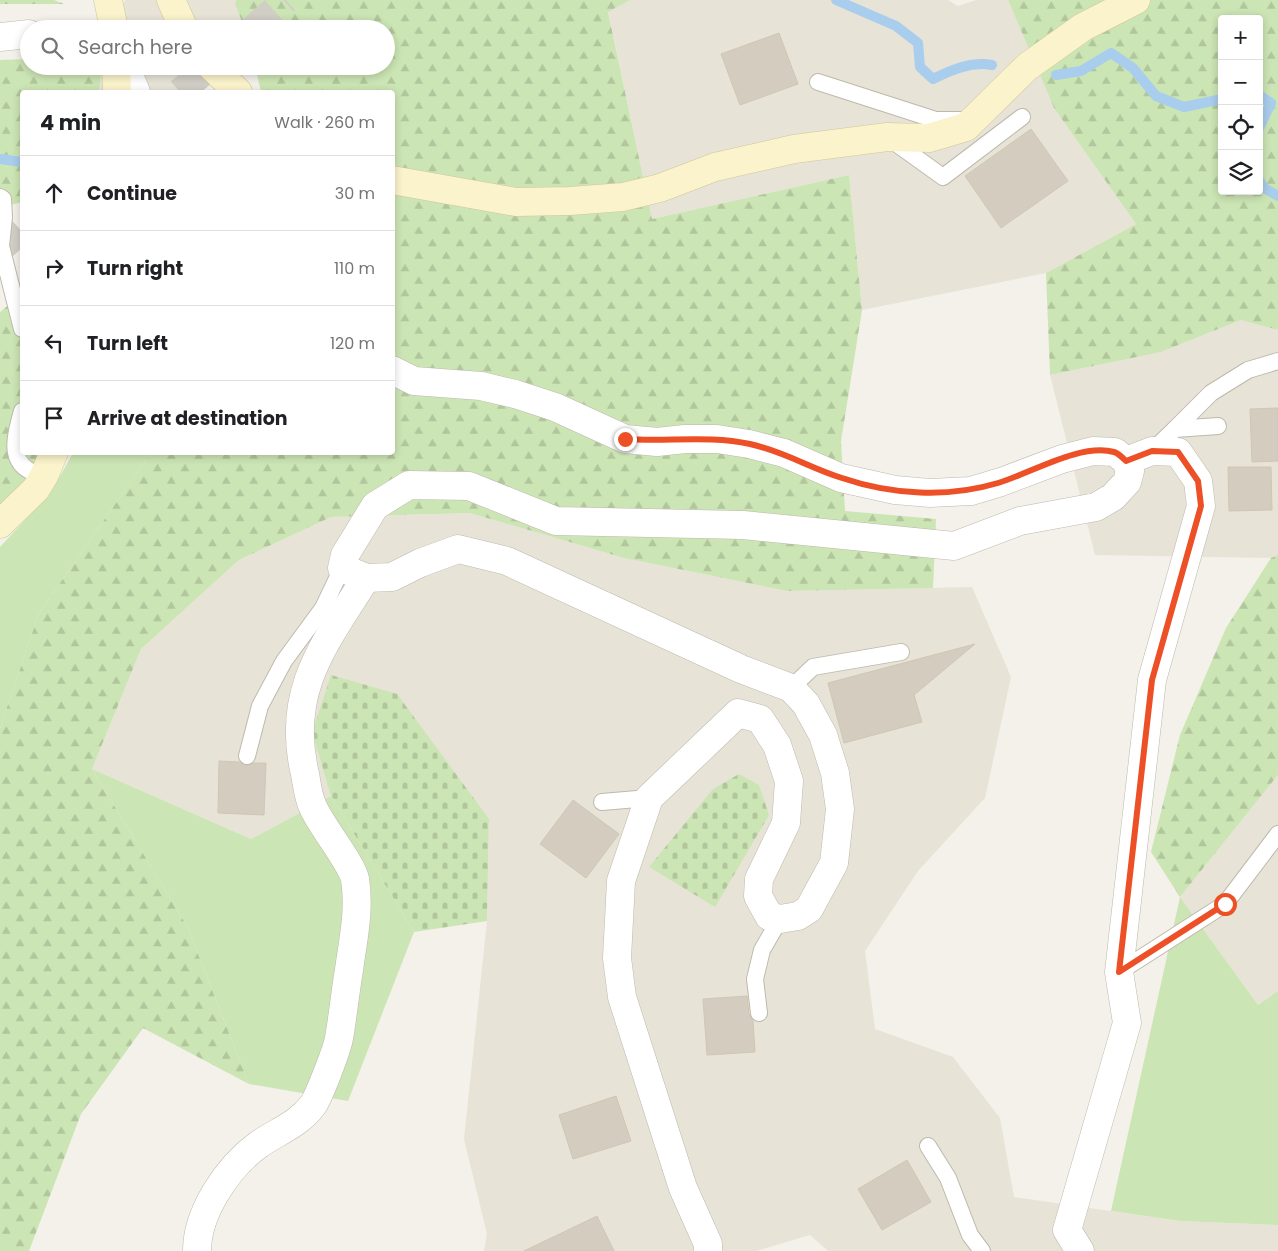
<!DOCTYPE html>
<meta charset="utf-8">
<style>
body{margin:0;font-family:Poppins,sans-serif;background:#f6f6f6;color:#202124}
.controls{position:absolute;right:15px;top:15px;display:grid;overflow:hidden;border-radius:5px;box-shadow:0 2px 8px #0003}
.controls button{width:45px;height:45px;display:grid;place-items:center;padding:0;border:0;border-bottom:1px solid #e0e0e0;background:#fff;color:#202124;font:25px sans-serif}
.stop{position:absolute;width:15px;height:15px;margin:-11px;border:4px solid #ed5026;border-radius:50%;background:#fff}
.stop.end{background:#ed5026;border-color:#fff;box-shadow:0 1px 5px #0008}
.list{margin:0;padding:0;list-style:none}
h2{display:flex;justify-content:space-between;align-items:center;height:65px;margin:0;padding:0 20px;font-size:21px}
h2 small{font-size:16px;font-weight:400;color:#757577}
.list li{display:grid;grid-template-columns:32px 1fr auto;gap:15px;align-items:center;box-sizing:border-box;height:75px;padding:0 20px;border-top:1px solid #e0e0e0}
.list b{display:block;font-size:19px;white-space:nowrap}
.list em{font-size:16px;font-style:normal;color:#757577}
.icon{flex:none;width:28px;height:28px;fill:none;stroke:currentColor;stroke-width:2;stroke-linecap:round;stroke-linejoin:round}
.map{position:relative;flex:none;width:1278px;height:1251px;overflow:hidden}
.search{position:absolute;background:#fff;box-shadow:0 2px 8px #0003;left:20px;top:20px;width:375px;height:55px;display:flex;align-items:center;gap:12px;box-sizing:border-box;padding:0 18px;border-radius:28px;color:#757577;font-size:19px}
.panel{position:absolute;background:#fff;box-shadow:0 2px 8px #0003;left:20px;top:90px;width:375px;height:365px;border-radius:5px}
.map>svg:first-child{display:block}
.residential{fill:#e7e3d7}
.green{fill:#cce5b4}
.forest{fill:url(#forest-firs);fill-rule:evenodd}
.cemetery{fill:url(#cemetery-stones)}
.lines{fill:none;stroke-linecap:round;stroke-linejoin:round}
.stream{stroke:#a9cdec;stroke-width:10}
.building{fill:#d4cdbf;stroke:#cfc6b3}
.highway-tunnel{stroke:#d1cec6;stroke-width:28;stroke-dasharray:28 14;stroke-linecap:butt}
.lane-casing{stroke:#beb9ac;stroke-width:18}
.street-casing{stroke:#beb9ac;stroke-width:29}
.secondary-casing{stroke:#d0c69b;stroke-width:29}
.lane{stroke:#fff;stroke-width:16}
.street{stroke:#fff;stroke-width:28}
.secondary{stroke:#fbf3cb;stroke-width:28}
.route{stroke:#ed5026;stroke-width:6}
</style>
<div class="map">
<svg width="1278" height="1251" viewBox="0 0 1278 1251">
<defs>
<pattern id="forest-firs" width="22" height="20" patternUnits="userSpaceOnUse" patternTransform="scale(1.25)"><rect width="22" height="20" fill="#cce5b4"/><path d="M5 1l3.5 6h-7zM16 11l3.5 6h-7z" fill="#b1c69c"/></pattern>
<pattern id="cemetery-stones" width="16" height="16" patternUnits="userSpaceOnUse" patternTransform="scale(1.25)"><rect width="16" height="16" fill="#cce5b4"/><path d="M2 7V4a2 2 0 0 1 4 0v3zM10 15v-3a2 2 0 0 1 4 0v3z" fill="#b1c69c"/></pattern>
</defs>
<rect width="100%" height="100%" fill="#f3f1e9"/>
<g class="residential">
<path d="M 125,0 L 236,0 L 235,4 L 245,29 L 113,29 Z"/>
<path d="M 630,0 L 948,0 L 958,6 L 976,0 L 1008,0 L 1054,108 L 1136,224 L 1046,273 L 862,310 L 849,175 L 652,219 L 608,11 Z"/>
<path d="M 102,66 L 212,66 L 185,92 L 99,92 Z"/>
<path d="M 1241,320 L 1278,330 L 1278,555 L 1271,558 L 1095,555 L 1050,375 L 1161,352 Z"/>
<path d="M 470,513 L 624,558 L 787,591 L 972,587 L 1011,677 L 985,798 L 918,871 L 865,951 L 875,1029 L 953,1057 L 1000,1118 L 1014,1197 L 1179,1221 L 1278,1225 L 1278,1251 L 828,1251 L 810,1235 L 756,1251 L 484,1251 L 487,1234 L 464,1139 L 487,921 L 489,819 L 312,733 L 331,796 L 251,839 L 92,769 L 141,649 L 239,560 L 331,517 Z"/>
<path d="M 1278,775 L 1278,991 L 1258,1005 L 1180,897 Z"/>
</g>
<g class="green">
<path d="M 73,453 L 151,453 L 39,613 L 0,728 L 0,547 L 51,492 Z"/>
<path d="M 92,769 L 251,839 L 331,796 L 414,932 L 348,1101 L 249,1084 L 187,926 Z"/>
<path d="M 1180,897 L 1258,1005 L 1278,991 L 1278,1225 L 1180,1221 L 1111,1211 Z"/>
</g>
<g class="forest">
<path d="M 0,0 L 54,0 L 64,4 L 0,4 Z"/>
<path d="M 236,0 L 630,0 L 608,12 L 652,219 L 849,175 L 862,310 L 841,441 L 845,511 L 936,519 L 933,588 L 787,591 L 624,558 L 470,513 L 331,517 L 239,560 L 141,649 L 92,769 L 187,926 L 249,1084 L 143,1028 L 81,1114 L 29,1251 L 0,1251 L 0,728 L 39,613 L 151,453 L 392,452 L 392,92 L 261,92 L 255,66 L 386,66 L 386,29 L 245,29 L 235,4 Z"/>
<path d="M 1008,0 L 1278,0 L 1278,330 L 1241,320 L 1161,352 L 1050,375 L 1046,273 L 1136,224 L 1054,108 ZM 1222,19 L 1259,19 L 1259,191 L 1222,191 Z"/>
<path d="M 29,59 L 29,66 L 102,66 L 99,92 L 22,92 L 22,202 L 0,208 L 0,60 Z"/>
<path d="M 22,294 L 22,452 L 55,453 L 0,514 L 0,312 Z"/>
<path d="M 1278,555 L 1278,775 L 1180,897 L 1151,852 L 1180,735 L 1226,628 L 1271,558 Z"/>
</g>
<g class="cemetery">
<path d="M 331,675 L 397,694 L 489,819 L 487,921 L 414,932 L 331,796 L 312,733 Z"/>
<path d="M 739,774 L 759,785 L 769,815 L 715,907 L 649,867 L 713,789 Z"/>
</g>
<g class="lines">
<g class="stream">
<path d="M 836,0 L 896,26 L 918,43 L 920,67 L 933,79 C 951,70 972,61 992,65"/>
<path d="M 1056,75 L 1081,71 L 1111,53 L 1133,68 L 1156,96 L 1184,107 L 1222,99"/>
<path d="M 1259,95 L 1271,103 L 1259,128"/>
<path d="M 0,159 L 22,162"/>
<path d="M 1259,180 L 1264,188 L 1278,196"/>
</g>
</g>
<g class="building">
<path d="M 779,33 L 798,84 L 740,105 L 721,54 Z"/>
<path d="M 1031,129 L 1068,181 L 1001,228 L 965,176 Z"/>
<path d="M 1278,408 L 1278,461 L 1252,462 L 1250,409 Z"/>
<path d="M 1228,467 L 1271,467 L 1272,510 L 1229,511 Z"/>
<path d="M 975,644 L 914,695 L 922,722 L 844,743 L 828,683 Z"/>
<path d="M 219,761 L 239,762 L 245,766 L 254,763 L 266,763 L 264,815 L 218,813 Z"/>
<path d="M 573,800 L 619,834 L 586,878 L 540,844 Z"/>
<path d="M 747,996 L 749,1014 L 753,1021 L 755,1052 L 707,1055 L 703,999 Z"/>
<path d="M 616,1096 L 631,1141 L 573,1159 L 559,1115 Z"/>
<path d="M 907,1160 L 931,1202 L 882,1230 L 858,1189 Z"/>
<path d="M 597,1216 L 614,1251 L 524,1251 Z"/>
</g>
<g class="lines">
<g class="highway-tunnel">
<path d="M 253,29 L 286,0"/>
<path d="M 180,92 L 210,66"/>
<path d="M 0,249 L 22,229"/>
</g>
<g class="lane-casing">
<g id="lane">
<path d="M 818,82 L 936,120 L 962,120"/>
<path d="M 890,139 L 943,177 L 1022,117"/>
<path d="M 0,197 L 3,199 L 4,217 L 1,246 L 22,329"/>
<path d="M 22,411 C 14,440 6,468 44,476"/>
<path d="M 1175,429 L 1211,393 L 1248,370 L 1278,361"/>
<path d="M 1152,451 L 1175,429 L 1218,426"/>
<path d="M 791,688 L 813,667 L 901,652"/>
<path d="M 247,756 L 260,706 L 284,661 L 323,608 L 342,568"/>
<path d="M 602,802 L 649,798"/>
<path d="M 1119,972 L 1225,904 L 1278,834"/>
<path d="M 759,1013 L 755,979 L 762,950 L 780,919"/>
<path d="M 928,1146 L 948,1178 L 970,1235 L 982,1251"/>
</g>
</g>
<g class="street-casing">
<g id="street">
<path d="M 0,37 L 29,34"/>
<path d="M 125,66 L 136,92"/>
<path d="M 392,370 L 414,381 L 481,386 L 515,394 L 555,407 L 625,439 L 657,442 L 685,439 L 717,439 L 749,444 L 784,453 L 841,478 L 895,490 L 930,493 L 971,491 L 1001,482 L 1062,459 L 1093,451 L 1115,452 L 1126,461 L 1130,471 L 1127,482 L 1113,497 L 1096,507 L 1020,521 L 954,546 L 743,525 L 556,521 L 469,486 L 409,485 L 375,506 L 345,555 L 342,568 L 366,578 L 392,577 L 420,563 L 458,549 L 507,561 L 741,669 L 791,688 L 806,704 L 823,735 L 835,773 L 840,809 L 834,863 L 809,909 L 798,916 L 780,919 L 769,916 L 758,896 L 759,879 L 786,823 L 789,781 L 777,745 L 760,719 L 738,713 L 649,798 L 621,881 L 617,958 L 622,997 L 683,1188 L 708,1244 L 708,1251"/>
<path d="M 197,1251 C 197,1212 228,1167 258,1145 C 276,1132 298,1125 313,1105 C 319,1096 337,1050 339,1038 C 343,1016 345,993 349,970 C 353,940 360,910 355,879 C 351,862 321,826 313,807 C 308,797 307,784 305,774 C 285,691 325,643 366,578"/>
<path d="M 1080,1251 L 1067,1230 L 1127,1023 L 1119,972 L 1152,680 L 1201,506 L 1198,481 L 1178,452 L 1152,451 L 1126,461"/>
</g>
</g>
<g class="secondary-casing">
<g id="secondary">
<path d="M 108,0 L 114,29"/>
<path d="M 171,0 L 184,29"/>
<path d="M 116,66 L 117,92"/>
<path d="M 211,66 L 238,92"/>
<path d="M 392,180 L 516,202 L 570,201 L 623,197 L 660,188 L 715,167 L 794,149 L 887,137 L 929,138 L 966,127 L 1027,67 L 1083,27 L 1136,0"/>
<path d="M 0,524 L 36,489 L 44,476 L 54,452"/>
</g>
</g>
<use href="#lane" class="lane"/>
<use href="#street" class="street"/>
<use href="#secondary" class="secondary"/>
</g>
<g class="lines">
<path class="route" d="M 625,439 C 667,442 709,435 750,444 C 783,451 810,468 842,478 C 892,495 948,498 998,483 C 1031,473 1080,443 1114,452 C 1118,453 1123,458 1126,461 L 1152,451 L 1178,452 L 1198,481 L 1201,506 L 1152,680 L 1119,972 L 1225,904"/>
</g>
</svg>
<div class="controls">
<button>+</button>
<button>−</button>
<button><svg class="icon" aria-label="locate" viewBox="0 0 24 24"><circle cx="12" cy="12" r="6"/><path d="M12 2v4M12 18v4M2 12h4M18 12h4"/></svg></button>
<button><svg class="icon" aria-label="layers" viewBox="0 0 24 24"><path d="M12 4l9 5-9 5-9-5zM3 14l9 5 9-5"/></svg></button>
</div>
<div class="stop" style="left:1225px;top:904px"></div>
<div class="stop end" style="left:625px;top:439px"></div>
<div class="search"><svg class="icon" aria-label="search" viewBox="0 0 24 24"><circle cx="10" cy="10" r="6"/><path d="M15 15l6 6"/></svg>Search here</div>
<section class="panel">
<h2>4 min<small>Walk · 260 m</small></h2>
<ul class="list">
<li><svg class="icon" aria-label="ahead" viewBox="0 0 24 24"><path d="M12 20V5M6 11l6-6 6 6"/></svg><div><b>Continue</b></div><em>30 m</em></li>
<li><svg class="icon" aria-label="right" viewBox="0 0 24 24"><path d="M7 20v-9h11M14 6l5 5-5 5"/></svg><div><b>Turn right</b></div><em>110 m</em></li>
<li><svg class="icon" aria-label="left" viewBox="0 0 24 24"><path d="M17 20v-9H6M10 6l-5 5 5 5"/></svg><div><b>Turn left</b></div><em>120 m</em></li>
<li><svg class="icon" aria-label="arrive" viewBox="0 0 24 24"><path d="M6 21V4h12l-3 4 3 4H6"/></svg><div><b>Arrive at destination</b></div></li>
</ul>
</section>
</div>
